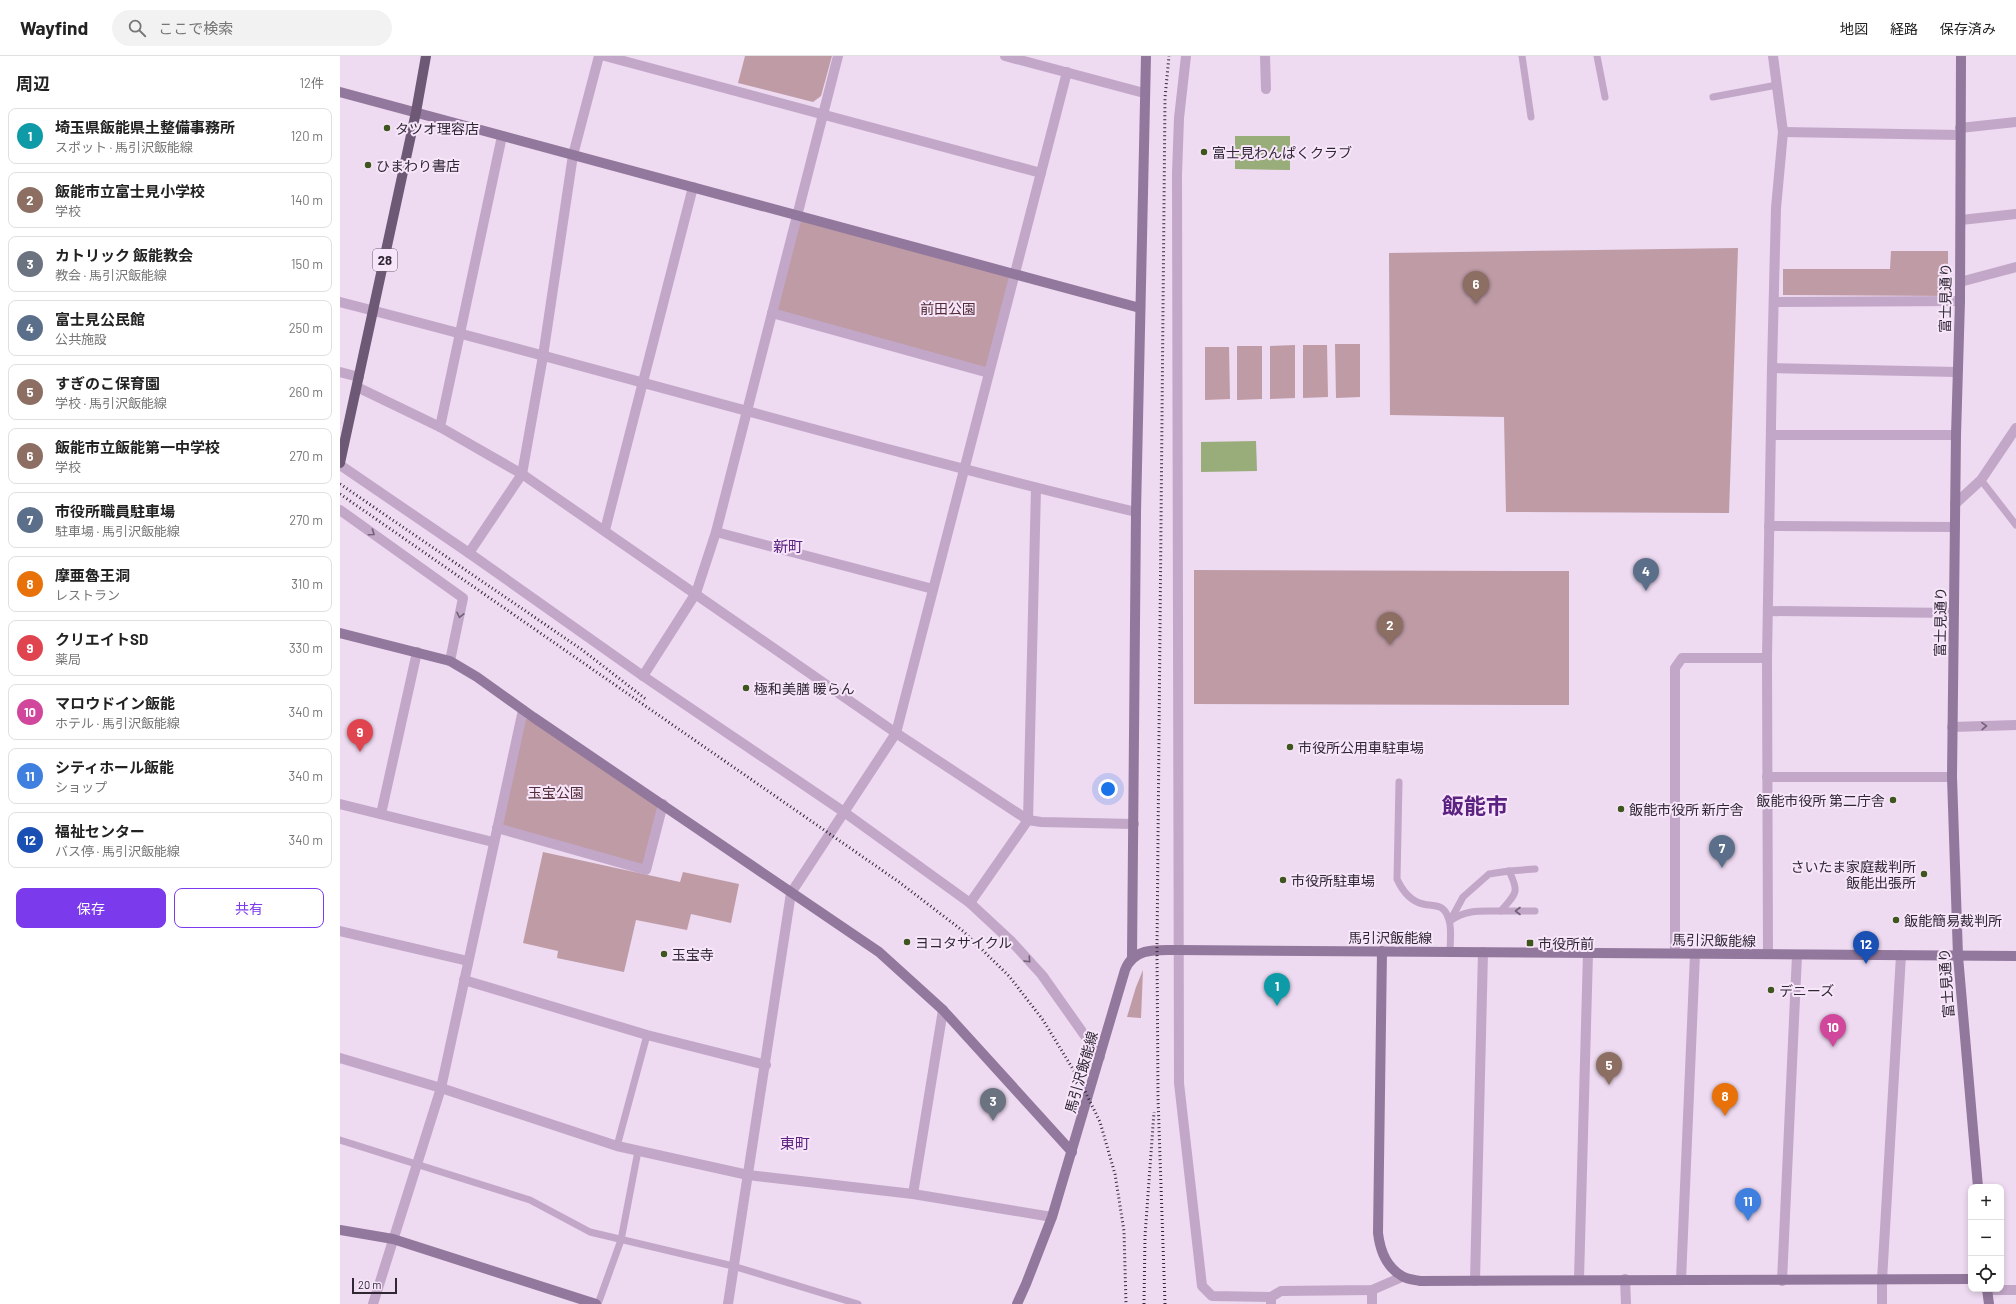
<!DOCTYPE html>
<html lang="ja">
<meta charset="utf-8">
<style>
body{margin:0;font-family:Barlow,"Noto Sans JP",sans-serif;background:#f2f2f2;color:#222}
.controls{position:absolute;right:12px;bottom:12px;display:grid;overflow:hidden;border-radius:8px;box-shadow:0 2px 6px #0003}
.controls button{width:36px;height:36px;display:grid;place-items:center;padding:0;border:0;border-bottom:1px solid #e0e0e0;background:#fff;color:#222;font:20px sans-serif}
.scale{position:absolute;left:12px;bottom:10px;width:45px;box-sizing:border-box;padding-left:4px;border:2px solid #302735;border-top:0;font-size:11px;line-height:14px;white-space:nowrap;color:#302735;-webkit-text-stroke:3px #f7e6f9;paint-order:stroke}
.you{position:absolute;left:768px;top:733px;width:14px;height:14px;margin:-10px;border:3px solid #fff;border-radius:50%;background:#1a73e8;box-shadow:0 0 0 6px #1a73e833}
.badge{display:grid;place-items:center;width:26px;height:26px;border-radius:50%;background:#7c3aed;color:#fff;font-size:13px;font-weight:700}
.pin{position:absolute;translate:-50% -33px;filter:drop-shadow(0 1px 2px #0008)}
.pin::after{content:'';position:absolute;top:21px;width:14px;height:12px;background:inherit;clip-path:polygon(0 0,100% 0,50% 100%)}
.list{margin:0;padding:0;list-style:none}
h2{display:flex;justify-content:space-between;align-items:center;height:52px;margin:0;padding:0 16px;font-size:17px}
h2 small{font-size:13px;font-weight:400;color:#767676}
.list li{display:grid;grid-template-columns:26px 1fr auto;gap:12px;align-items:center;box-sizing:border-box;height:56px;margin:0 8px 8px;padding:0 8px;border:1px solid #e0e0e0;border-radius:8px}
.list b{display:block;font-size:15px;white-space:nowrap}
.list p{margin:0;font-size:13px;white-space:nowrap;color:#767676}
.list em{font-size:13px;font-style:normal;color:#767676}
.actions{display:flex;gap:8px;padding:12px 16px}
.actions a{flex:1;padding:9px 0;border:1px solid #7c3aed;border-radius:8px;text-align:center;font-size:14px;color:#7c3aed}
.actions .main{background:#7c3aed;color:#fff}
.icon{flex:none;width:22px;height:22px;fill:none;stroke:currentColor;stroke-width:2;stroke-linecap:round;stroke-linejoin:round}
.map{position:relative;flex:none;width:1676px;height:1248px;overflow:hidden}
header{display:flex;align-items:center;gap:24px;box-sizing:border-box;height:56px;padding:0 20px;background:#fff;border-bottom:1px solid #e0e0e0}
header strong{font-size:19px}
nav{display:flex;gap:22px;margin-inline-start:auto;font-size:14px}
.search{width:280px;height:36px;background:#f2f2f2;display:flex;align-items:center;gap:10px;box-sizing:border-box;padding:0 14px;border-radius:22px;color:#767676;font-size:15px}
main{display:flex}
aside{flex:1;background:#fff}
.map>svg:first-child{display:block}
.green{fill:#bf9ba6}
.water{fill:#99ad7a}
.lines{fill:none;stroke-linecap:round;stroke-linejoin:round}
.lane{stroke:#c2a7c8;stroke-width:7}
.street{stroke:#c2a7c8;stroke-width:10}
.secondary{stroke:#92789c;stroke-width:10}
.primary{stroke:#6d5876;stroke-width:10}
.rail{stroke:#302735;stroke-width:3;stroke-dasharray:1 3;stroke-linecap:butt}
.oneway{stroke:#726177}
.poi-dot{fill:#3e551e;stroke:#f7e6f9;stroke-width:1.5}
.labels{text-anchor:middle;dominant-baseline:central;stroke-width:4;stroke-linejoin:round;paint-order:stroke}
.shield{fill:#f7e6f9;stroke:#6c6070;stroke-width:1}
.shield-label{font-size:13px;font-weight:bold;fill:#302735}
.poi-label{font-size:14px;fill:#302735;stroke:#f7e6f9;text-anchor:start}
.street-label{font-size:14px;fill:#302735;stroke:#f7e6f9}
.park-label{font-size:14px;fill:#522c36;stroke:#f7e6f9}
.neighbourhood-label{font-size:15px;fill:#5b2281;stroke:#f7e6f9}
.town-label{font-size:22px;font-weight:bold;fill:#5b2281;stroke:#f7e6f9}
</style>
<header>
<strong>Wayfind</strong>
<div class="search"><svg class="icon" aria-label="search" viewBox="0 0 24 24"><circle cx="10" cy="10" r="6"/><path d="M15 15l6 6"/></svg>ここで検索</div>
<nav><a>地図</a><a>経路</a><a>保存済み</a></nav>
</header>
<main>
<aside>
<h2>周辺<small>12件</small></h2>
<ul class="list">
<li><span class="badge" style="background:#0f9aa8">1</span><div><b>埼玉県飯能県土整備事務所</b><p>スポット · 馬引沢飯能線</p></div><em>120 m</em></li>
<li><span class="badge" style="background:#8d6e63">2</span><div><b>飯能市立富士見小学校</b><p>学校</p></div><em>140 m</em></li>
<li><span class="badge" style="background:#6b7280">3</span><div><b>カトリック 飯能教会</b><p>教会 · 馬引沢飯能線</p></div><em>150 m</em></li>
<li><span class="badge" style="background:#5c6f8a">4</span><div><b>富士見公民館</b><p>公共施設</p></div><em>250 m</em></li>
<li><span class="badge" style="background:#8d6e63">5</span><div><b>すぎのこ保育園</b><p>学校 · 馬引沢飯能線</p></div><em>260 m</em></li>
<li><span class="badge" style="background:#8d6e63">6</span><div><b>飯能市立飯能第一中学校</b><p>学校</p></div><em>270 m</em></li>
<li><span class="badge" style="background:#5c6f8a">7</span><div><b>市役所職員駐車場</b><p>駐車場 · 馬引沢飯能線</p></div><em>270 m</em></li>
<li><span class="badge" style="background:#e8710a">8</span><div><b>摩亜魯王洞</b><p>レストラン</p></div><em>310 m</em></li>
<li><span class="badge" style="background:#e0444e">9</span><div><b>クリエイトSD</b><p>薬局</p></div><em>330 m</em></li>
<li><span class="badge" style="background:#d1479c">10</span><div><b>マロウドイン飯能</b><p>ホテル · 馬引沢飯能線</p></div><em>340 m</em></li>
<li><span class="badge" style="background:#3f7fe0">11</span><div><b>シティホール飯能</b><p>ショップ</p></div><em>340 m</em></li>
<li><span class="badge" style="background:#1a4fb4">12</span><div><b>福祉センター</b><p>バス停 · 馬引沢飯能線</p></div><em>340 m</em></li>
</ul>
<div class="actions"><a class="main">保存</a><a>共有</a></div>
</aside>
<div class="map">
<svg width="1676" height="1248" viewBox="0 0 1676 1248">
<rect width="100%" height="100%" fill="#eedaf1"/>
<g class="green">
<path d="M 405,0 L 492,0 L 481,40 L 473,46 L 398,27 Z"/>
<path d="M 457,159 L 675,218 L 649,317 L 432,257 Z"/>
<path d="M 1398,192 L 1389,457 L 1166,456 L 1164,361 L 1050,359 L 1049,197 Z"/>
<path d="M 1551,195 L 1608,195 L 1608,240 L 1443,239 L 1443,213 L 1550,213 Z"/>
<path d="M 995,288 L 1020,288 L 1020,341 L 996,342 Z"/>
<path d="M 955,289 L 955,342 L 930,343 L 930,290 Z"/>
<path d="M 963,289 L 987,289 L 988,341 L 963,342 Z"/>
<path d="M 897,290 L 922,290 L 922,343 L 897,344 Z"/>
<path d="M 865,291 L 889,291 L 890,343 L 865,344 Z"/>
<path d="M 854,514 L 1229,515 L 1229,649 L 854,648 Z"/>
<path d="M 193,661 L 323,748 L 306,814 L 157,772 L 181,664 Z"/>
<path d="M 203,796 L 340,826 L 343,816 L 399,828 L 391,867 L 351,858 L 347,874 L 296,864 L 284,916 L 217,902 L 218,895 L 183,887 Z"/>
<path d="M 803,914 L 801,962 L 787,961 L 796,931 Z"/>
</g>
<g class="water">
<path d="M 895,80 L 950,80 L 950,114 L 895,113 Z"/>
<path d="M 916,385 L 917,415 L 861,416 L 861,386 Z"/>
</g>
<g class="lines">
<g class="lane">
<path d="M 1182,0 L 1191,61"/>
<path d="M 1257,0 L 1265,41"/>
<path d="M 1373,41 L 1437,29"/>
<path d="M 1641,424 L 1676,469"/>
<path d="M 1059,726 L 1057,823 C 1062,834 1070,845 1083,848 C 1096,851 1104,847 1109,864 C 1112,873 1110,886 1110,896"/>
<path d="M 1169,815 C 1180,837 1176,837 1161,855 C 1142,855 1126,853 1110,865 L 1123,841 L 1149,818 Z"/>
<path d="M 1169,815 L 1195,813"/>
<path d="M 1161,855 L 1195,855"/>
<path d="M 0,1084 L 190,1144 L 250,1176 L 393,1210 L 518,1248"/>
<path d="M 277,1090 L 307,979"/>
<path d="M 258,1248 L 281,1184 L 298,1095"/>
</g>
<g class="street">
<path d="M 265,0 L 701,117"/>
<path d="M 665,0 L 804,37"/>
<path d="M 846,0 L 839,62 L 837,118 L 839,1027 L 862,1230 L 872,1240 L 931,1241 L 931,1248"/>
<path d="M 925,0 L 926,33"/>
<path d="M 1620,72 L 1676,66"/>
<path d="M 1443,76 L 1620,79"/>
<path d="M 1621,164 L 1676,158"/>
<path d="M 1620,226 L 1676,211"/>
<path d="M 0,246 C 266,314 529,392 796,456"/>
<path d="M 1434,246 L 1620,245"/>
<path d="M 432,257 L 649,317"/>
<path d="M 1432,312 L 1617,316"/>
<path d="M 0,316 L 19,321"/>
<path d="M 17,331 L 100,371 L 182,418 L 556,677 L 688,764 L 701,766 L 794,768"/>
<path d="M 100,371 L 162,80"/>
<path d="M 1431,379 L 1616,379"/>
<path d="M 0,409 L 129,497 L 303,620 L 504,756 L 630,847 L 672,886 L 702,919 L 760,1001"/>
<path d="M 1615,448 L 1641,424 L 1676,372"/>
<path d="M 0,454 L 123,542 L 110,605"/>
<path d="M 1429,470 L 1615,471"/>
<path d="M 265,474 L 353,131"/>
<path d="M 376,476 L 593,533"/>
<path d="M 129,497 L 182,418 L 203,300 L 233,99 L 259,0"/>
<path d="M 1428,555 L 1614,557"/>
<path d="M 303,620 L 356,537 L 376,476 L 498,0"/>
<path d="M 1612,671 L 1676,669"/>
<path d="M 1427,721 L 1612,721"/>
<path d="M 0,748 L 153,786"/>
<path d="M 41,758 L 77,596"/>
<path d="M 157,772 L 306,814 L 323,748"/>
<path d="M 630,847 L 688,764 L 696,432"/>
<path d="M 0,875 L 128,905"/>
<path d="M 1335,897 L 1335,612 L 1342,602 L 1427,602"/>
<path d="M 1428,898 L 1427,602 L 1432,312 L 1436,152 L 1443,76 L 1433,0"/>
<path d="M 124,924 L 307,979 L 426,1009"/>
<path d="M 0,1002 L 101,1032 L 277,1090 L 408,1119 L 573,1138 L 712,1161"/>
<path d="M 573,1138 L 603,954"/>
<path d="M 1239,1223 L 1248,897"/>
<path d="M 1285,1223 L 1286,1248"/>
<path d="M 1341,1224 L 1355,898"/>
<path d="M 1135,1225 L 1143,896"/>
<path d="M 1442,1225 L 1457,899"/>
<path d="M 1032,1234 L 1032,1248"/>
<path d="M 1647,1234 L 1676,1234"/>
<path d="M 931,1241 L 941,1235 L 1032,1234 L 1062,1221"/>
<path d="M 33,1248 L 101,1032 L 183,654"/>
<path d="M 388,1248 L 451,837 L 556,677 L 727,16"/>
<path d="M 1542,1248 L 1542,1224 L 1561,899"/>
</g>
<g class="secondary">
<path d="M 1621,0 L 1620,245 L 1616,379 L 1612,721 L 1618,900 L 1638,1131"/>
<path d="M 0,36 L 800,252"/>
<path d="M 0,577 L 110,605 L 137,621 L 193,661 L 539,896 L 603,954 L 732,1096"/>
<path d="M 1042,895 L 1038,1177 C 1040,1194 1046,1211 1062,1220 C 1066,1223 1075,1224 1080,1225 L 1631,1223"/>
<path d="M 792,902 L 796,456 L 806,0"/>
<path d="M 0,1174 L 53,1183 L 256,1248"/>
<path d="M 1647,1233 L 1649,1248"/>
<path d="M 677,1248 L 686,1228 L 712,1161 L 785,914 C 794,891 817,894 838,894 L 1676,900"/>
</g>
<path class="primary" d="M 0,407 L 76,56 L 86,0"/>
<g class="rail">
<path d="M 0,428 L 241,593 L 307,644"/>
<path d="M 0,438 L 559,826 L 623,875 L 669,920 L 703,964 L 739,1023 L 760,1066 L 775,1118 L 784,1175 L 786,1248"/>
<path d="M 804,1248 L 805,1180 L 814,1056"/>
<path d="M 825,1248 L 818,1042 L 817,894 L 825,42 L 829,0"/>
</g>
</g>
<defs><path id="oneway-chevron" d="M-2-3.5L2.5 0L-2 3.5" fill="none" stroke-width="1.6" stroke-linecap="round" stroke-linejoin="round"/></defs>
<g class="oneway">
<use href="#oneway-chevron" transform="translate(32 477) rotate(35)"/>
<use href="#oneway-chevron" transform="translate(120 559) rotate(102)"/>
<use href="#oneway-chevron" transform="translate(1644 670) rotate(-2)"/>
<use href="#oneway-chevron" transform="translate(1178 855) rotate(180)"/>
<use href="#oneway-chevron" transform="translate(688 904) rotate(47)"/>
</g>
<g class="poi-dot">
<circle cx="47" cy="72" r="4"/>
<circle cx="864" cy="96" r="4"/>
<circle cx="28" cy="109" r="4"/>
<circle cx="406" cy="632" r="4"/>
<circle cx="950" cy="691" r="4"/>
<circle cx="1553" cy="744" r="4"/>
<circle cx="1281" cy="753" r="4"/>
<circle cx="1584" cy="818" r="4"/>
<circle cx="943" cy="824" r="4"/>
<circle cx="1556" cy="864" r="4"/>
<circle cx="567" cy="886" r="4"/>
<rect x="1186" y="883" width="8" height="8" rx="2"/>
<circle cx="324" cy="898" r="4"/>
<circle cx="1431" cy="934" r="4"/>
</g>
<g class="labels">
<rect class="shield" x="33" y="193" width="24" height="22" rx="3"/>
<g class="shield-label">
<text x="45" y="204">28</text>
</g>
<g class="poi-label">
<text x="55" y="72">タツオ理容店</text>
<text x="872" y="96">富士見わんぱくクラブ</text>
<text x="36" y="109">ひまわり書店</text>
<text x="414" y="632">極和美膳 暖らん</text>
<text x="958" y="691">市役所公用車駐車場</text>
<text x="1545" y="744" text-anchor="end">飯能市役所 第二庁舎</text>
<text x="1289" y="753">飯能市役所 新庁舎</text>
<text x="1576" y="810" text-anchor="end">さいたま家庭裁判所<tspan x="1576" dy="16">飯能出張所</tspan></text>
<text x="951" y="824">市役所駐車場</text>
<text x="1564" y="864">飯能簡易裁判所</text>
<text x="575" y="886">ヨコタサイクル</text>
<text x="1198" y="887">市役所前</text>
<text x="332" y="898">玉宝寺</text>
<text x="1439" y="934">デニーズ</text>
</g>
<g class="street-label">
<text transform="translate(1605 242) rotate(-89)">富士見通り</text>
<text transform="translate(1600 566) rotate(-89)">富士見通り</text>
<text x="1050" y="881">馬引沢飯能線</text>
<text transform="translate(1374 884) rotate(1)">馬引沢飯能線</text>
<text transform="translate(1606 927) rotate(-94)">富士見通り</text>
<text transform="translate(741 1016) rotate(-74)">馬引沢飯能線</text>
</g>
<g class="park-label">
<text x="608" y="252">前田公園</text>
<text x="216" y="736">玉宝公園</text>
</g>
<g class="neighbourhood-label">
<text x="448" y="490">新町</text>
<text x="455" y="1087">東町</text>
</g>
<g class="town-label">
<text x="1135" y="749">飯能市</text>
</g>
</g>
</svg>
<div class="controls">
<button>+</button>
<button>−</button>
<button><svg class="icon" aria-label="locate" viewBox="0 0 24 24"><circle cx="12" cy="12" r="6"/><path d="M12 2v4M12 18v4M2 12h4M18 12h4"/></svg></button>
</div>
<div class="scale">20 m</div>
<div class="you"></div>
<div class="pin badge" style="left:937px;top:950px;background:#0f9aa8">1</div>
<div class="pin badge" style="left:1050px;top:589px;background:#8d6e63">2</div>
<div class="pin badge" style="left:653px;top:1065px;background:#6b7280">3</div>
<div class="pin badge" style="left:1306px;top:535px;background:#5c6f8a">4</div>
<div class="pin badge" style="left:1269px;top:1029px;background:#8d6e63">5</div>
<div class="pin badge" style="left:1136px;top:248px;background:#8d6e63">6</div>
<div class="pin badge" style="left:1382px;top:812px;background:#5c6f8a">7</div>
<div class="pin badge" style="left:1385px;top:1060px;background:#e8710a">8</div>
<div class="pin badge" style="left:20px;top:696px;background:#e0444e">9</div>
<div class="pin badge" style="left:1493px;top:991px;background:#d1479c">10</div>
<div class="pin badge" style="left:1408px;top:1165px;background:#3f7fe0">11</div>
<div class="pin badge" style="left:1526px;top:908px;background:#1a4fb4">12</div>
</div>
</main>
